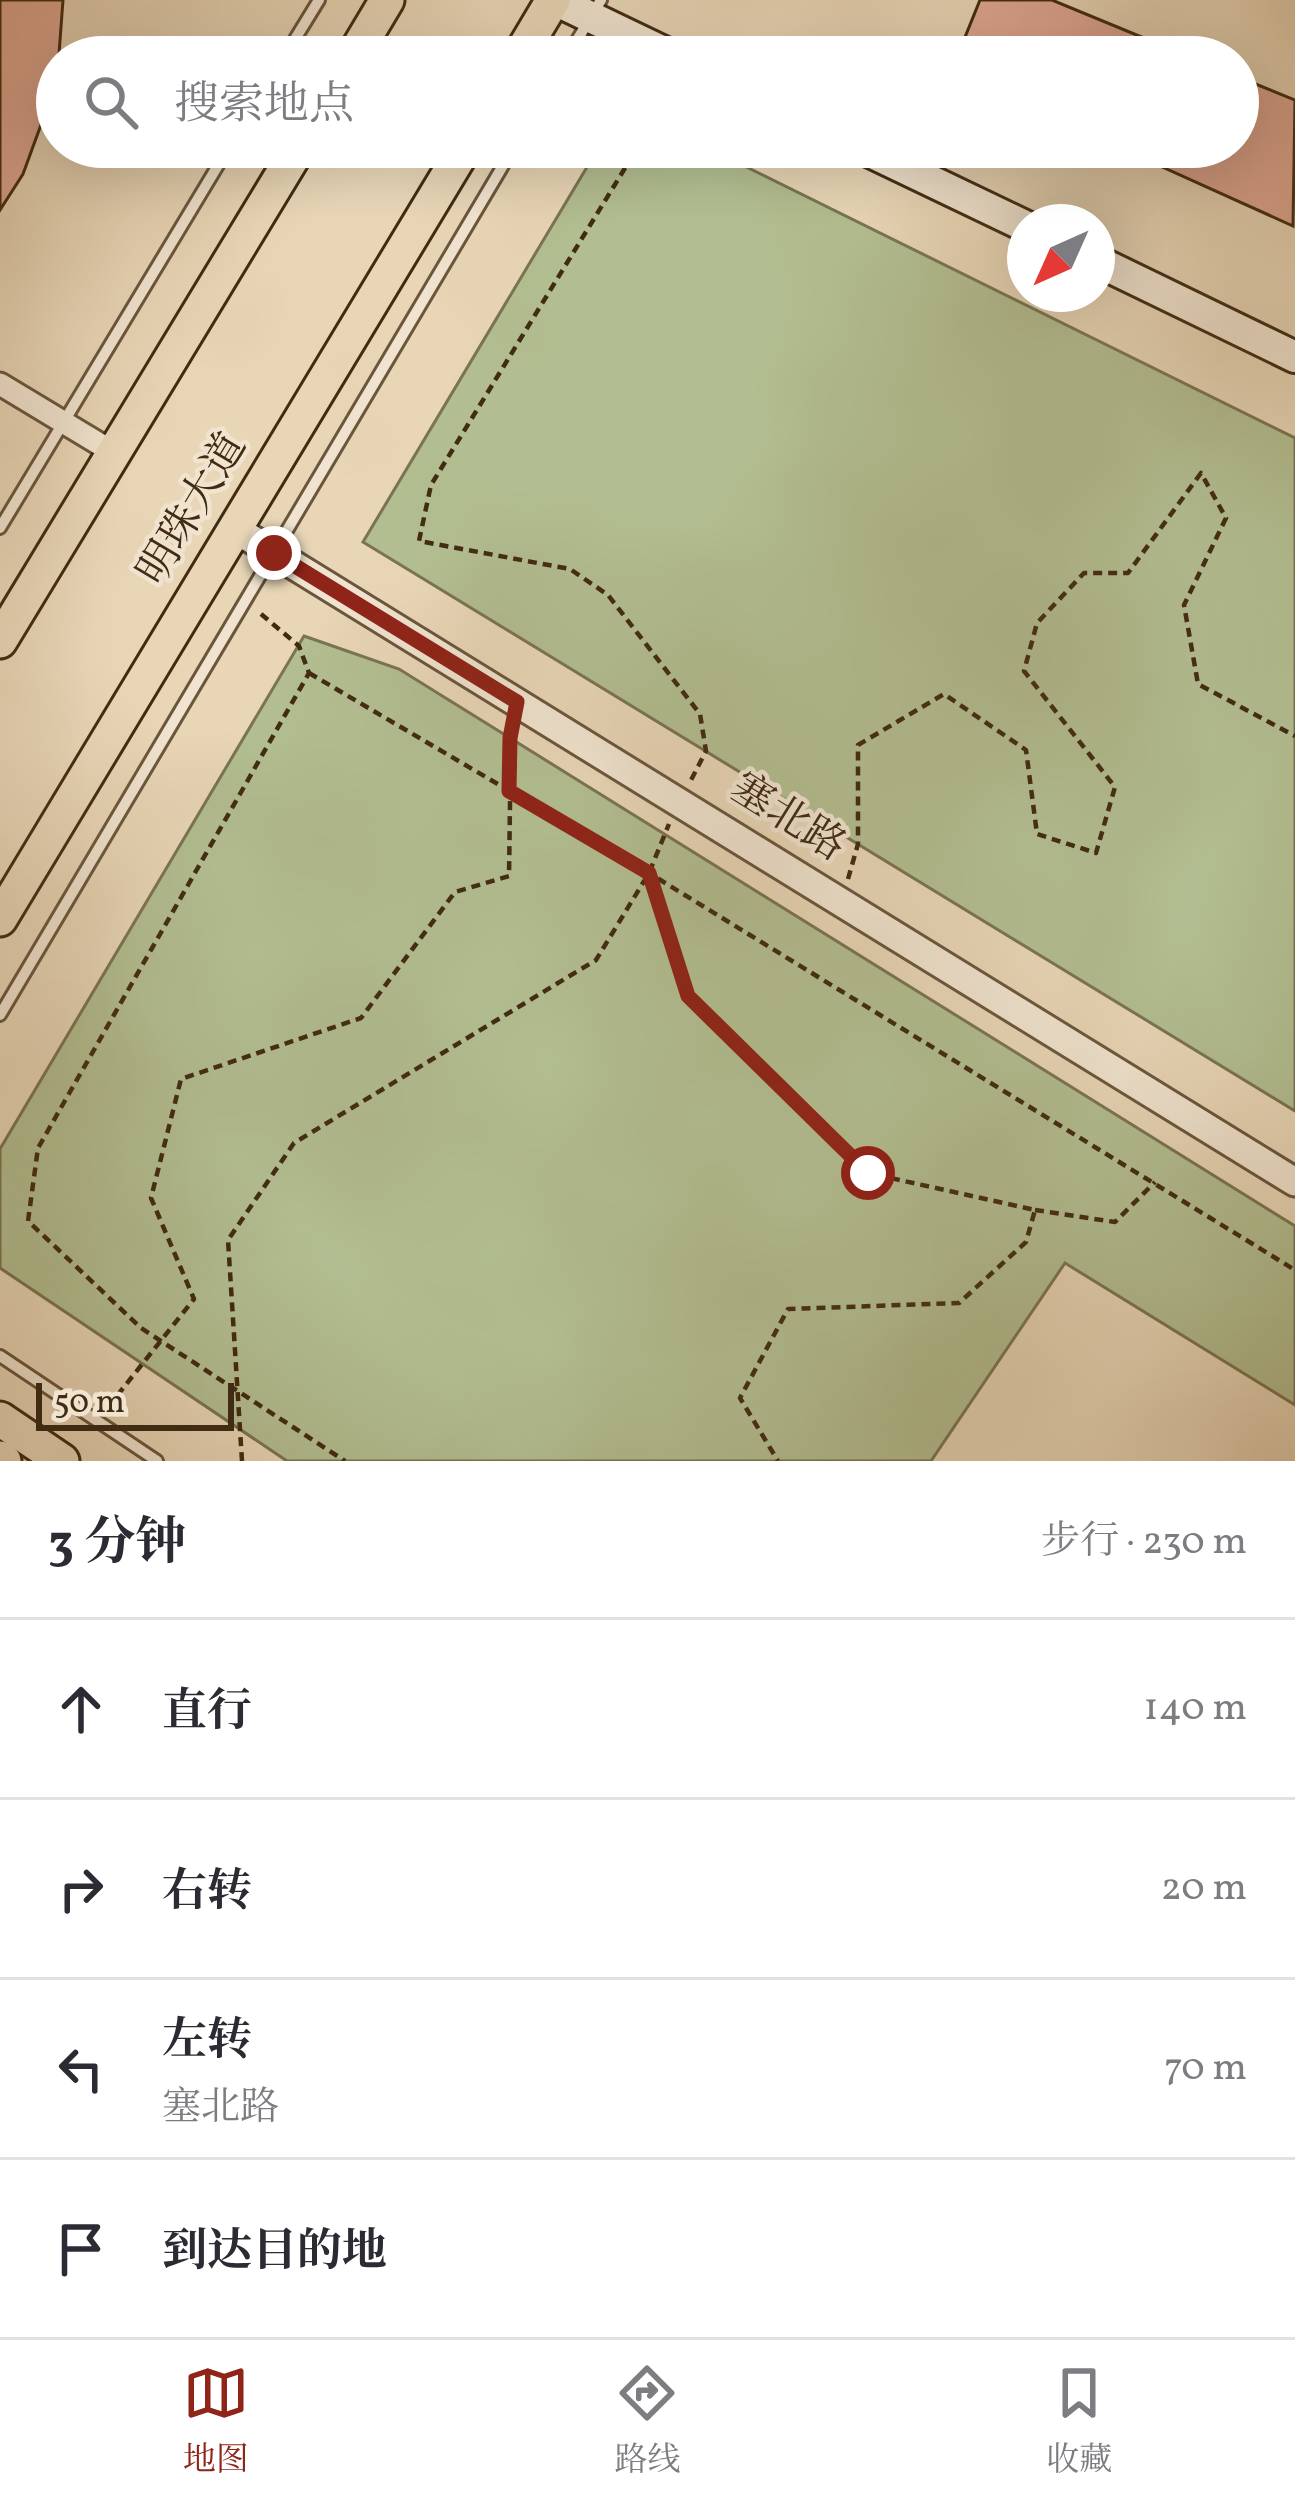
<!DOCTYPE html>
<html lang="zh">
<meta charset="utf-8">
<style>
body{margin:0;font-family:Vollkorn,"Noto Serif SC",serif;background:#f2f2f3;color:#2b2b33}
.compass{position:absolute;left:1007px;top:204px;width:108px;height:108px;border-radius:50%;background:#fff;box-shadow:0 12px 48px #0002;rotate:225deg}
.scale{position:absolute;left:36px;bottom:30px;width:198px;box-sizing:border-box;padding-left:12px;border:6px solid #412b13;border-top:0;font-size:33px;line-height:42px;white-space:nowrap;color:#412b13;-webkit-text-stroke:9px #f0e4d0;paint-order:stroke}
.stop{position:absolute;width:36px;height:36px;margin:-27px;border:9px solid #8f2418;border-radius:50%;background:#fff}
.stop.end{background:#8f2418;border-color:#fff;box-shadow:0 3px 12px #0008}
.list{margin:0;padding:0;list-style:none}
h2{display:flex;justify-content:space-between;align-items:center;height:156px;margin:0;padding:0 48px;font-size:51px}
h2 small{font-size:39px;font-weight:400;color:#7c7c81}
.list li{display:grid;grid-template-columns:78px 1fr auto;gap:36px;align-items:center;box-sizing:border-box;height:180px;padding:0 48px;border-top:3px solid #e1e1e2}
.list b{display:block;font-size:45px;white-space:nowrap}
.list p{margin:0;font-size:39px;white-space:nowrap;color:#7c7c81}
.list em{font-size:39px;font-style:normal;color:#7c7c81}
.icon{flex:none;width:66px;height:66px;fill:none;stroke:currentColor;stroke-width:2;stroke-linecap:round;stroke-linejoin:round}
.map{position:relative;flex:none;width:1295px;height:1461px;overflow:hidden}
.search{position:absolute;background:#fff;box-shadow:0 12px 48px #0002;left:36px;right:36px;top:36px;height:132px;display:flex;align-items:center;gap:30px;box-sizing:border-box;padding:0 42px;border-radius:66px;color:#7c7c81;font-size:45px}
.sheet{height:876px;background:#fff}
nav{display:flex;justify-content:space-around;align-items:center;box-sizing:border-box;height:168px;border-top:3px solid #e1e1e2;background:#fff;font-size:33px;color:#7c7c81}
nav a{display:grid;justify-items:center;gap:6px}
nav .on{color:#8f2418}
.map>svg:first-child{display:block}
.green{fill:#b2be91;stroke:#7a7452;stroke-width:3}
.building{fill:#dfa894;stroke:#412b13;stroke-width:3}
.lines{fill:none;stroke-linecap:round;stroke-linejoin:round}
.service-casing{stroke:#6b563c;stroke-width:16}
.minor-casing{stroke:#6b563c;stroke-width:27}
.tertiary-casing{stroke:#6b563c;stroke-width:33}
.secondary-casing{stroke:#412b13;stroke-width:36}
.primary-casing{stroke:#412b13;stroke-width:39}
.path{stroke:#412b13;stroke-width:4.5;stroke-dasharray:9 6;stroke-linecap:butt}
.service{stroke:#f0e4d0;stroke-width:10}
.minor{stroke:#f0e4d0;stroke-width:21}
.tertiary{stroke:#f0e4d0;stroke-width:27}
.secondary{stroke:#f0e4d0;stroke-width:30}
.primary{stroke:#e8d6b7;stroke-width:33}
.route{stroke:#8f2418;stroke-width:15}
.labels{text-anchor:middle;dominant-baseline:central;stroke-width:9;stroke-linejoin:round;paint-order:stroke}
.street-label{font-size:42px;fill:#412b13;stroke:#f0e4d0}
</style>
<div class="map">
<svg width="1295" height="1461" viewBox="0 0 1295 1461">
<rect width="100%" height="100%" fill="#e8d6b7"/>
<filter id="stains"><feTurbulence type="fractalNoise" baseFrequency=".00167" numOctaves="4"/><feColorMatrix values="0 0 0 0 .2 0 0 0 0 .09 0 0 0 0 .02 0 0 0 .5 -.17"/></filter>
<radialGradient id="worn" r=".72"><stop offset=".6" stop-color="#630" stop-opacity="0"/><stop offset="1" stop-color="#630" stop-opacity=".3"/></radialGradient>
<g class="green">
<path d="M 599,147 L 706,147 L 1295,438 L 1295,1111 L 363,542 Z"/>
<path d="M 304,636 L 399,669 L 1295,1226 L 1295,1405 L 1065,1263 L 931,1461 L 287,1461 L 0,1268 L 0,1149 Z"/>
</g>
<g class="building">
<path d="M 0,0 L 63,0 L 57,81 L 23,174 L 0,210 Z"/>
<path d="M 980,0 L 1052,0 L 1190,57 L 957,57 Z"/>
<path d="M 1238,77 L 1295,100 L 1293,226 L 1118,147 L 1238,147 Z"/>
</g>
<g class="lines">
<g class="service-casing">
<g id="service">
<path d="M 284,57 L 319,0"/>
<path d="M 567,57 L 601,0"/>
<path d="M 0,528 L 229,147"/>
<path d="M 0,1015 L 514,147"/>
<path d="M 0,1356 L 157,1461"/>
</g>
</g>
<g class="minor-casing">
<path id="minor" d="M 0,384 L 116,454"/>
</g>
<g class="tertiary-casing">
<path id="tertiary" d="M 235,529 L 1295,1182"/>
</g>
<g class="secondary-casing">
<g id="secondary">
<path d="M 555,0 L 674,57"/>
<path d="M 860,147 L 1025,226"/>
<path d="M 1097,261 L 1295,357"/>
</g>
</g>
<g class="primary-casing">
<g id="primary">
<path d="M 353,57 L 387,0"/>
<path d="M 519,57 L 553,0"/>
<path d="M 0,641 L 299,147"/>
<path d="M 0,919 L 465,147"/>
<path d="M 0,1419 L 62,1461"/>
<path d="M 0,1458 L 4,1461"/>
</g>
</g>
<g class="path">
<path d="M 633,155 L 431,485 L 419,541 L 570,569 L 608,595 L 700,714 L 706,751 L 690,782"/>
<path d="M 261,614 L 299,646 L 309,673 L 38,1148 L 28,1221 L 141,1328 L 345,1461"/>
<path d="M 309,673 L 649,873 L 1295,1270"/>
<path d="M 649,873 L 688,996 L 868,1173 L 1035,1210 L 1026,1242 L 959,1303 L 788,1309 L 740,1398 L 778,1461"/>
<path d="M 848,879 L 858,844 L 858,745 L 944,694 L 1026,750 L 1037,834 L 1096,853 L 1115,787 L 1024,671 L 1037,623 L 1084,573 L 1128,573 L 1201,473 L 1226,518 L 1184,605 L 1198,684 L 1295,736"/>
<path d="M 1035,1210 L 1115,1222 L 1155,1182"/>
<path d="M 108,1407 L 194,1299 L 151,1198 L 181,1079 L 361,1018 L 455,892 L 509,876 L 511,732"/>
<path d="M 242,1461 L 228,1240 L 294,1143 L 596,960 L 649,873 L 669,824"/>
</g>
<use href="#service" class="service"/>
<use href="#minor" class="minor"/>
<use href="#tertiary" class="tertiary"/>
<use href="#secondary" class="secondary"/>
<use href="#primary" class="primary"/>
</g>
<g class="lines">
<path class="route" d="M 274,553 L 517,702 L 510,738 L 509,791 L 649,873 L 688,996 L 868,1173"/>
</g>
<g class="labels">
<g class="street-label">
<text transform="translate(194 510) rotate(-59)">明珠大道</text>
<text transform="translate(787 819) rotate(32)">塞北路</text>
</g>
</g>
<rect width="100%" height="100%" filter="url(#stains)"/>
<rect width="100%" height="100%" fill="url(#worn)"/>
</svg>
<svg class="compass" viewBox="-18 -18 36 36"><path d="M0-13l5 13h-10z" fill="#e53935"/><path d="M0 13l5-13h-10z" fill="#7c7c81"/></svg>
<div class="scale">50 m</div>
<div class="stop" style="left:868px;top:1173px"></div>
<div class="stop end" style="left:274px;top:553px"></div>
<div class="search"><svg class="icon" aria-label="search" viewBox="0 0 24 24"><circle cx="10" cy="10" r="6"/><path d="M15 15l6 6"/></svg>搜索地点</div>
</div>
<section class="sheet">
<h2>3 分钟<small>步行 · 230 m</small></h2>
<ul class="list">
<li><svg class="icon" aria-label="ahead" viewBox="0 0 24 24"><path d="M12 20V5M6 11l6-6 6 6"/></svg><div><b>直行</b></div><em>140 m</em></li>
<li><svg class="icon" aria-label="right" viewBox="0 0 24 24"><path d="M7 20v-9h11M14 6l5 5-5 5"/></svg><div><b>右转</b></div><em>20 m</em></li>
<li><svg class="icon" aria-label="left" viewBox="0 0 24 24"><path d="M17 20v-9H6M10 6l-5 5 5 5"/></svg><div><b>左转</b><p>塞北路</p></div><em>70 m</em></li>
<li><svg class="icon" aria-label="arrive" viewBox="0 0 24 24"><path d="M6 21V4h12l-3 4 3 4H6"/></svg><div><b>到达目的地</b></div></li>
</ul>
</section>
<nav>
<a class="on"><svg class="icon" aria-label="map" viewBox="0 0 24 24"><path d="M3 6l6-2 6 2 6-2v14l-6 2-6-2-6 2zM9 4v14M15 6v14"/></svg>地图</a>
<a><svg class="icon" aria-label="directions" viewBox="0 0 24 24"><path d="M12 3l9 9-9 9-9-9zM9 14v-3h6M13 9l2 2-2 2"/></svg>路线</a>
<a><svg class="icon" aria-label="saved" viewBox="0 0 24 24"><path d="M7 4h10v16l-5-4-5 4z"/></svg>收藏</a>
</nav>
